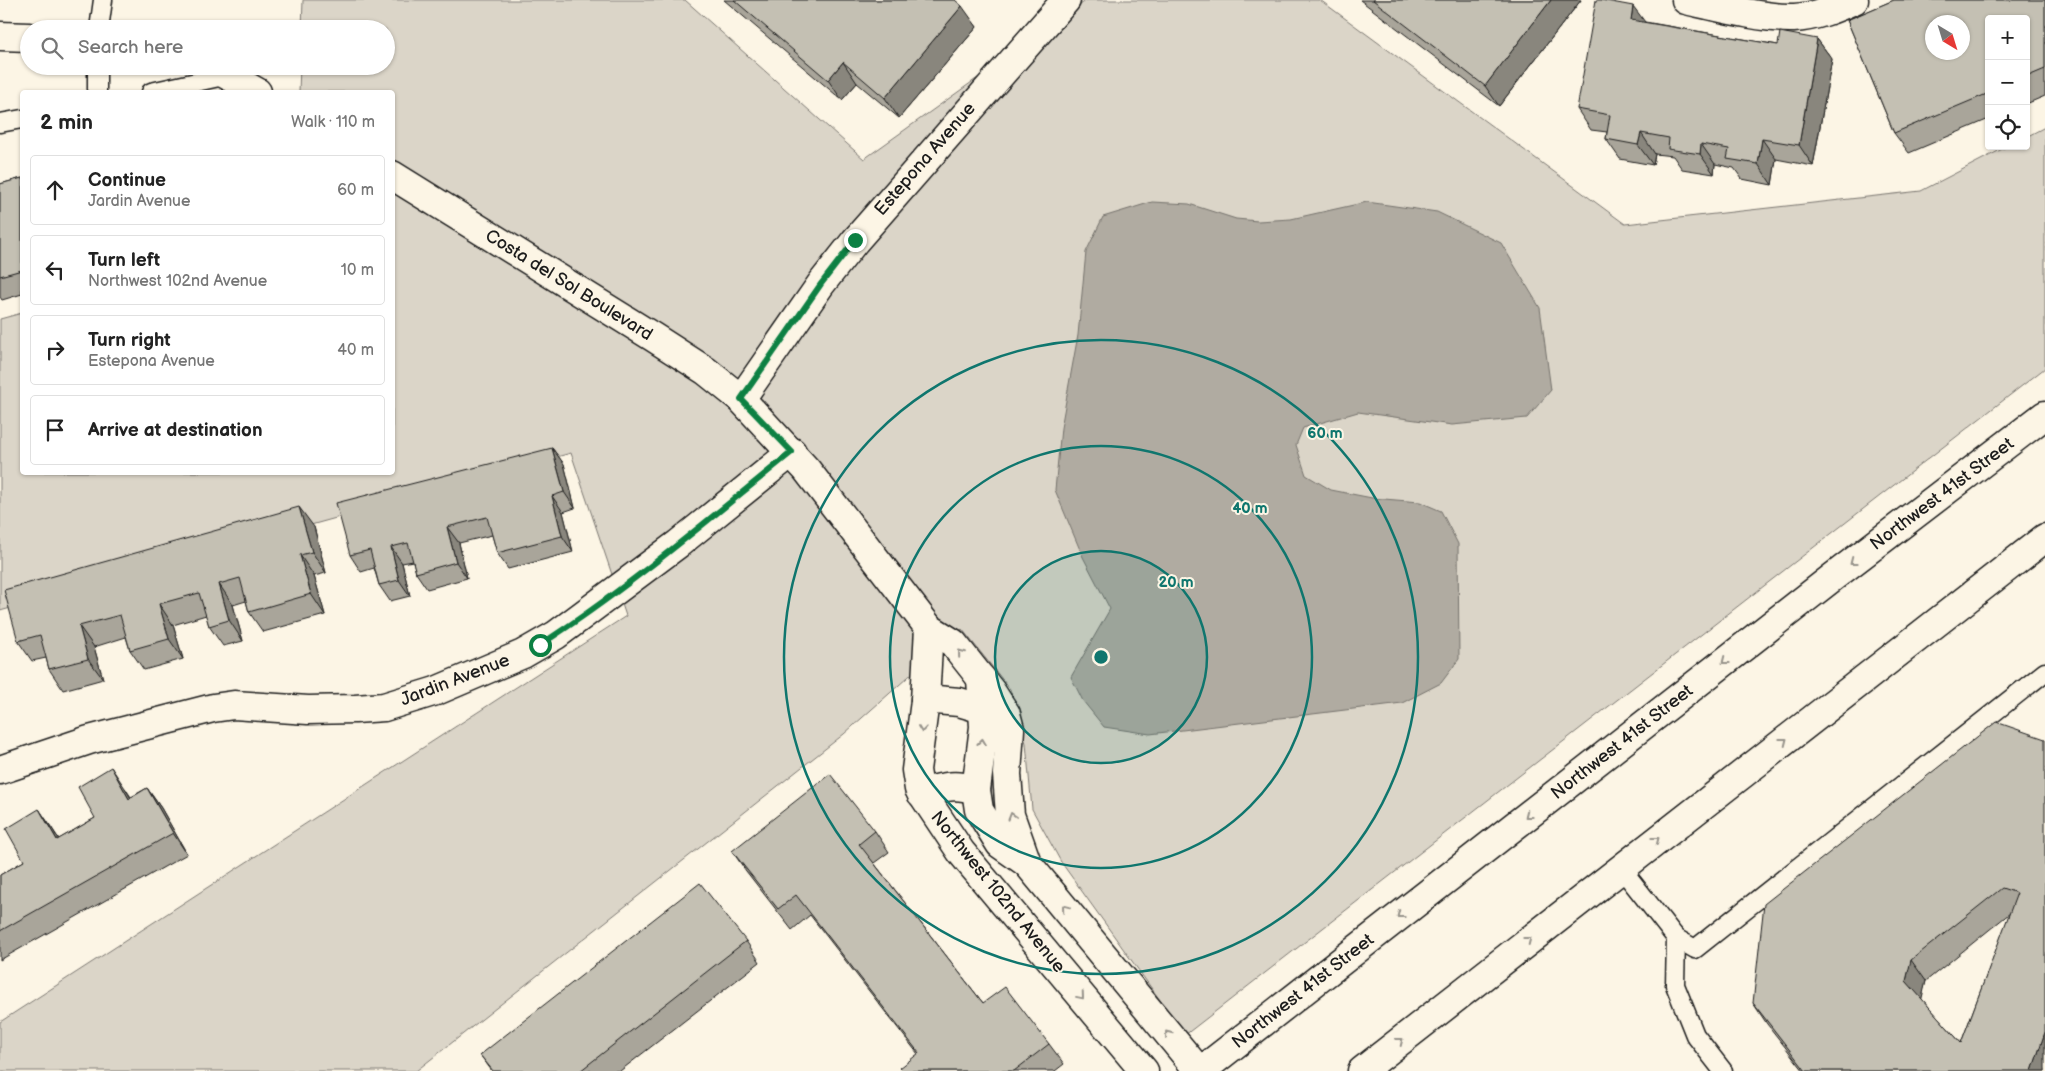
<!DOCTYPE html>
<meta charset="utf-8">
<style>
body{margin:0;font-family:"Balsamiq Sans",sans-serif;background:#f6f6f6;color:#222}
.controls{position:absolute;right:15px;top:15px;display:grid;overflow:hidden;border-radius:5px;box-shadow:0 1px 4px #0004}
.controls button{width:45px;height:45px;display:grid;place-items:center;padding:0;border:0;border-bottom:1px solid #e0e0e0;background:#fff;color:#222;font:25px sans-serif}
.compass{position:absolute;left:1925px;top:15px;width:45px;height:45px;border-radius:50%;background:#fff;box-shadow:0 1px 4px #0004;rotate:142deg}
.stop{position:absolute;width:15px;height:15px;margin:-11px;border:4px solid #0b8043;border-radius:50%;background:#fff}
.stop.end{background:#0b8043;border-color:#fff;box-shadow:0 1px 5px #0008}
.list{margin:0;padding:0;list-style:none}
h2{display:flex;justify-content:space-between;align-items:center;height:65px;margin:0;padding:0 20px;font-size:21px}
h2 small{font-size:16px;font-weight:400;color:#767676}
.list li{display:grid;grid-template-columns:32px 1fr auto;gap:15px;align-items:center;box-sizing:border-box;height:70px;margin:0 10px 10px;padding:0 10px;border:1px solid #e0e0e0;border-radius:5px}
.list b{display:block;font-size:19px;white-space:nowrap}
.list p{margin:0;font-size:16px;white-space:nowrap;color:#767676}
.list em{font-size:16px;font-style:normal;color:#767676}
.icon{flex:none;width:28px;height:28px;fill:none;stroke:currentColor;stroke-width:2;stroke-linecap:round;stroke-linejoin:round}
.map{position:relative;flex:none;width:2045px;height:1071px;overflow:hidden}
.search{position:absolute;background:#fff;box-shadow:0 1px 4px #0004;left:20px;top:20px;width:375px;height:55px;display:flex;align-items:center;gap:12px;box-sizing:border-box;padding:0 18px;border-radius:28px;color:#767676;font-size:19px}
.panel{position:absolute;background:#fff;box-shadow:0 1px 4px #0004;left:20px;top:90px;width:375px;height:385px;border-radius:5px}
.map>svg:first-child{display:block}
.green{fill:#dbd5c8;stroke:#7c7872}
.water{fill:#b0aba1;stroke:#75726c}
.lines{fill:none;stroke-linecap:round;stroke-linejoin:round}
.lane-casing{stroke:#1c1c1c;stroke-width:21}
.street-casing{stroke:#1c1c1c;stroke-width:31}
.primary-casing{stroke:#1c1c1c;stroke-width:31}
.lane{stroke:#fcf5e5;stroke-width:18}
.street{stroke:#fcf5e5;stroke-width:28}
.primary{stroke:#fcf5e5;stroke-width:28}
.wall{fill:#a9a59a;stroke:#1c1c1c;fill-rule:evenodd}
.shaded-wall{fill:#89867d;stroke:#1c1c1c}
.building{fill:#c4c0b3;stroke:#1c1c1c;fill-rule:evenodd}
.oneway{stroke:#97938b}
.route{stroke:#0b8043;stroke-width:6}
.ring{fill:none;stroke:#0f766e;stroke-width:2.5}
.labels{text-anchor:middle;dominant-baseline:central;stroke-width:4;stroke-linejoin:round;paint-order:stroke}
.street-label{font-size:18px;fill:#1c1c1c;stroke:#fcf5e5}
.centre{fill:#0f766e;stroke:#fcf5e5;stroke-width:2.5}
.ring-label{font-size:15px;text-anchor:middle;font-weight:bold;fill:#0f766e;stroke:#fcf5e5;stroke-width:4;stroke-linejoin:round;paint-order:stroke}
</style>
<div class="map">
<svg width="2045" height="1071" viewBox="0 0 2045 1071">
<rect width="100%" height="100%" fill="#fcf5e5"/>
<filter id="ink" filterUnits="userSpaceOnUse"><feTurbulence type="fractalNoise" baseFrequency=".02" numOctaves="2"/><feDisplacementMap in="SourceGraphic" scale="10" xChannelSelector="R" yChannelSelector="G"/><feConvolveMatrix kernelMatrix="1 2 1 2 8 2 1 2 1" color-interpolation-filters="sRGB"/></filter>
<g filter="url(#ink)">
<path class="green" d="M 303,0 L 685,0 L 864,159 L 1087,0 L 1320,0 L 1625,224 L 1921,191 L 2008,146 L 2026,146 L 2026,137 L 2045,127 L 2045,368 L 1185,1035 L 1061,862 L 1032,809 L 1026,743 L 1010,689 L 962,629 L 844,734 L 416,1071 L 0,1071 L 0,1022 L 626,616 L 571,453 L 0,611 L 0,319 L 22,313 L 22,472 L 392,472 L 392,92 L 299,92 L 300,66 L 386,66 L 386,29 L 302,29 Z"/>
<path class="water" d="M 1152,202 L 1189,204 L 1236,219 L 1258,221 L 1291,219 L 1367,202 L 1437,212 L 1501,243 L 1540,308 L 1551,390 L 1527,418 L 1452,425 L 1358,412 L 1303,428 L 1296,445 L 1306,475 L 1331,490 L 1372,498 L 1420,502 L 1441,511 L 1458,544 L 1459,659 L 1441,683 L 1402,703 L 1150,734 L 1104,727 L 1083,701 L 1071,677 L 1110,609 L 1083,557 L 1055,490 L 1061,428 L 1078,335 L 1086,252 L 1103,217 Z"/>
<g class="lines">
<g class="lane-casing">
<g id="lane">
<path d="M 99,29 L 103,0"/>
<path d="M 97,92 L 97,66"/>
<path d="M 151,92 L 228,75"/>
<path d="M 0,123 L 22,119"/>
<path d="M 1621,868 L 1676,938 L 1695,949 L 2045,672"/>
<path d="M 1676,938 L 1675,985 L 1695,1035 L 1723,1071"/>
</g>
</g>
<g class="street-casing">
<g id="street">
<path d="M 1686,0 C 1717,7 1764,19 1794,18 C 1815,17 1836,8 1854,0"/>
<path d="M 0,36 L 29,37"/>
<path d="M 211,66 L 257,92"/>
<path d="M 392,175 L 653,337 L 706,371 L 741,399 L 806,469 L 929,628 L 953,643 L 991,691 L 1006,714 L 1010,729 L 1007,774 L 1010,815 L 1027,863"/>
<path d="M 741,399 L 821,284 L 855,241 L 1066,0"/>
<path d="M 929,628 L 925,701 L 916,770 L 919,789 L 961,852 L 1144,1071"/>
<path d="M 981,678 L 984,727 L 976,790 L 979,810 L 1000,844 L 1027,863 L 1199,1071"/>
<path d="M 925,699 L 959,702 L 983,709"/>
<path d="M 0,770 L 89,740 L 213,708 L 234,705 L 308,710 L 355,709 L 384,707 L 436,691 L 523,654 L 556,635 L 678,544 L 792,452"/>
<path d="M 921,793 C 943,787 954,783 976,790"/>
</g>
</g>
<g class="primary-casing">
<g id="primary">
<path d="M 1201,1071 L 1833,577 L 2045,415"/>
<path d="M 1362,1071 L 2045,538"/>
</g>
</g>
<use href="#lane" class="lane"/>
<use href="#street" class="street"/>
<use href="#primary" class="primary"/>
</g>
<g class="wall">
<path d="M 724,0 L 955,0 L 977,27 L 899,118 L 857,83 L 842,100 Z"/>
<path d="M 1360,0 L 1581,0 L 1499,106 Z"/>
<path d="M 1894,0 L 2045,0 L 2045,96 L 2026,104 L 2026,19 L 1989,19 L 1989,119 L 1909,153 L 1894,133 L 1847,20 ZM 1932,22 L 1962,22 L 1962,52 L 1932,52 Z"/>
<path d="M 1645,22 L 1778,45 L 1817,39 L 1832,59 L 1813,166 L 1776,159 L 1772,185 L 1742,179 L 1734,168 L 1715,164 L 1714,174 L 1682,169 L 1673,156 L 1655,154 L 1653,165 L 1620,159 L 1606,139 L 1607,132 L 1591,130 L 1577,109 Z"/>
<path d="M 22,178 L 22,294 L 2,300 L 0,297 L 0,184 Z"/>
<path d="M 552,448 L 564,464 L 575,508 L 563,512 L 573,552 L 508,569 L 497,553 L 492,535 L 459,543 L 467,578 L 427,589 L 416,573 L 413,561 L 402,563 L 410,596 L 390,601 L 379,585 L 374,568 L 361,572 L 350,555 Z"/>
<path d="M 314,527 L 326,573 L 314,576 L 325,615 L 263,632 L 249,612 L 246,601 L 233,605 L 243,641 L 223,646 L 209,626 L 206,615 L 173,625 L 183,659 L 144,670 L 130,650 L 126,637 L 94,647 L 103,679 L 63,690 L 49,669 L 46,658 L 32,661 L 18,641 Z"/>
<path d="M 1996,722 L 2045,1071 L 1804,1071 L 1767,1024 L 1753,1003 ZM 2010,913 L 1961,1043 L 1921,998 L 1926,981 Z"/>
<path d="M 125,788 L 131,797 L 147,788 L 161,808 L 187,854 L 0,960 L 0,875 L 24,861 L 39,809 L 59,839 L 95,818 Z"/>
<path d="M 875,831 L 889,852 L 874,863 L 983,1003 L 1049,1044 L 1064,1064 L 1055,1071 L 902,1071 L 918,1054 L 810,915 L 792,930 L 746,871 L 732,851 Z"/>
<path d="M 746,941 L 760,962 L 620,1071 L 492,1071 L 480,1055 Z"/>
</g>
<g class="shaded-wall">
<path d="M 1551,0 L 1581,0 L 1499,106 L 1485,86 Z"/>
<path d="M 962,6 L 977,27 L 899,118 L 885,98 Z"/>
<path d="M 1633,6 L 1648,26 L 1631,20 Z"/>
<path d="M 1817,39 L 1832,59 L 1813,166 L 1799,145 Z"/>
<path d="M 843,62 L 857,83 L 842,100 L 828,80 Z"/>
<path d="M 1641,133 L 1655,154 L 1653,165 L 1638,145 Z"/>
<path d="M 1762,139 L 1776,159 L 1772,185 L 1758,164 Z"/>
<path d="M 1701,144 L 1715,164 L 1714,174 L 1700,154 Z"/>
<path d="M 552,448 L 564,464 L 575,508 L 564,492 Z"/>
<path d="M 552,496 L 563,512 L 573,552 L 562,536 Z"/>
<path d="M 299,507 L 314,527 L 326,573 L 312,552 Z"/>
<path d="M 447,527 L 459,543 L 467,578 L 456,562 Z"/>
<path d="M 391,547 L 402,563 L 410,596 L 399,580 Z"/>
<path d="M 300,555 L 314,576 L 325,615 L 311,594 Z"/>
<path d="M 219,584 L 233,605 L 243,641 L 229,620 Z"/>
<path d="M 159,604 L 173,625 L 183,659 L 169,639 Z"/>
<path d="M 79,626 L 94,647 L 103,679 L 88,659 Z"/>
<path d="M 111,767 L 125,788 L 143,819 L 129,799 Z"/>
<path d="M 147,788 L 161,808 L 187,854 L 173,833 Z"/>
<path d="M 39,809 L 53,830 L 71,860 L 57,840 Z"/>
<path d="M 1911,960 L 1926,981 L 1921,1002 L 1906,981 Z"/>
<path d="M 2045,1032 L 2045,1071 L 2032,1071 Z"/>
</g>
<g class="building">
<path d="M 734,0 L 955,0 L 962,6 L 885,98 L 843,62 L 828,80 Z"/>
<path d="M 1373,0 L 1551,0 L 1485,86 Z"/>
<path d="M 1596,0 L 1601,0 L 1633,6 L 1631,20 L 1778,45 L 1780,32 L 1817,39 L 1799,145 L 1762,139 L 1758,164 L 1727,159 L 1729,149 L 1701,144 L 1700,154 L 1668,149 L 1669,138 L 1641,133 L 1638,145 L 1606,139 L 1610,115 L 1577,109 Z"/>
<path d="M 1894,0 L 2045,0 L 2045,69 L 2026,77 L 2026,19 L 1989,19 L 1989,93 L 1894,133 L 1847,20 ZM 1932,22 L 1962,22 L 1962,52 L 1932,52 Z"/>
<path d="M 22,178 L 22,270 L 0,276 L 0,184 Z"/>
<path d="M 552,448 L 564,492 L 552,496 L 562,536 L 497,553 L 487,517 L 447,527 L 456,562 L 416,573 L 408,543 L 391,547 L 399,580 L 379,585 L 370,550 L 350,555 L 336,503 Z"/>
<path d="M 299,507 L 312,552 L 300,555 L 311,594 L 249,612 L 240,578 L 219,584 L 229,620 L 209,626 L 199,593 L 159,604 L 169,639 L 130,650 L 120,615 L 79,626 L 88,659 L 49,669 L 40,635 L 18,641 L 4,590 Z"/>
<path d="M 1996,722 L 2045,739 L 2045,1032 L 2032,1071 L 1806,1071 L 1753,1003 L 1764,904 ZM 2002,888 L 2017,893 L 1961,1043 L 1906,981 L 1911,960 Z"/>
<path d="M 111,767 L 129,799 L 147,788 L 173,833 L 0,931 L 0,875 L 24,861 L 6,829 L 39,809 L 57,840 L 95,818 L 78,787 Z"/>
<path d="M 830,774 L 875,831 L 859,844 L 983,1003 L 1005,987 L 1049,1044 L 1014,1071 L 903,1071 L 900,1068 L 919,1053 L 796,895 L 778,909 L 732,851 Z"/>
<path d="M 700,883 L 746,941 L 580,1071 L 493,1071 L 480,1055 Z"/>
</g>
<defs><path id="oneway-chevron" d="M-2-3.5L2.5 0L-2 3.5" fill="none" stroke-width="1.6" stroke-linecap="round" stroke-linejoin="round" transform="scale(1.25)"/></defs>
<g class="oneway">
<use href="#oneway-chevron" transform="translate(1853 562) rotate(142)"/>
<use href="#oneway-chevron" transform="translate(961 653) rotate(-129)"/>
<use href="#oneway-chevron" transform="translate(1725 661) rotate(142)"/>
<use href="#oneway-chevron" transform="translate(922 729) rotate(97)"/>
<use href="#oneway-chevron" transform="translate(1784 741) rotate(-38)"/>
<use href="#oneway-chevron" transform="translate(982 742) rotate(-84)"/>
<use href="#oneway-chevron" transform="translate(1528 815) rotate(142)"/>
<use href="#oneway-chevron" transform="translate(1012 816) rotate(-107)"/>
<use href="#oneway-chevron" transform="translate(1656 840) rotate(-38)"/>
<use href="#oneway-chevron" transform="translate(1065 908) rotate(-129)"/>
<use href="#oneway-chevron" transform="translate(1400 915) rotate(142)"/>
<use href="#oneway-chevron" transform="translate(1528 940) rotate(-38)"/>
<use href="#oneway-chevron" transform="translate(1081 996) rotate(50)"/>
<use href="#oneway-chevron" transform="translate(1168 1034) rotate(-129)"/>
<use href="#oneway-chevron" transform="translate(1400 1041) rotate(-38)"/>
</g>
</g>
<g class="lines" filter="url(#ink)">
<path class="route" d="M 540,645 C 629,588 710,518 792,452 L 741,399 L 821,284 L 855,240"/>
</g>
<circle cx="1101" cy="657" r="106" fill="#0f766e" fill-opacity=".12"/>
<g class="ring">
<circle cx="1101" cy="657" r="106"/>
<circle cx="1101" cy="657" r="211"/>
<circle cx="1101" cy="657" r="317"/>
</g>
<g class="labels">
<g class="street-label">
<text transform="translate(925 159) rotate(-49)">Estepona Avenue</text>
<text transform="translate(569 285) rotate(32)">Costa del Sol Boulevard</text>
<text transform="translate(1942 494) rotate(-37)">Northwest 41st Street</text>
<text transform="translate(455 680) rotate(-21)">Jardin Avenue</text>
<text transform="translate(1622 742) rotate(-38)">Northwest 41st Street</text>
<text transform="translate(998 892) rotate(51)">Northwest 102nd Avenue</text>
<text transform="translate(1303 991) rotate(-38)">Northwest 41st Street</text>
</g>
</g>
<circle cx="1101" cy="657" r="8" class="centre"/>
<g class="ring-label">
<text x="1325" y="438">60 m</text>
<text x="1250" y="513">40 m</text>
<text x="1176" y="587">20 m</text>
</g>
</svg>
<div class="controls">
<button>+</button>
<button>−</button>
<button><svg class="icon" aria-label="locate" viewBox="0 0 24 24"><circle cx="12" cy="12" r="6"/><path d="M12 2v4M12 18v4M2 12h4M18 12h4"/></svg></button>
</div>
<svg class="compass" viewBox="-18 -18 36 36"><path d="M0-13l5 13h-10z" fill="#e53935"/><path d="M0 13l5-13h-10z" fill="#767676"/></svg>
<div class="stop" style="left:540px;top:645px"></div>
<div class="stop end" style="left:855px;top:240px"></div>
<div class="search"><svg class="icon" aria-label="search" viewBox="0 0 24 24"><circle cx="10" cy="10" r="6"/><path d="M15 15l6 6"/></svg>Search here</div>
<section class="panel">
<h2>2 min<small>Walk · 110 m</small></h2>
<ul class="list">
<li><svg class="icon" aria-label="ahead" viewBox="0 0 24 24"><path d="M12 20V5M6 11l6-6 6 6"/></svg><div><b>Continue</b><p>Jardin Avenue</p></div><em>60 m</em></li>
<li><svg class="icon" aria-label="left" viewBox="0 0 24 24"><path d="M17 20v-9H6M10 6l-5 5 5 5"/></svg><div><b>Turn left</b><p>Northwest 102nd Avenue</p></div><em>10 m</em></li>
<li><svg class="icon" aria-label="right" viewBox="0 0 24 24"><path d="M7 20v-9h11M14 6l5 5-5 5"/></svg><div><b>Turn right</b><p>Estepona Avenue</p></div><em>40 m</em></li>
<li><svg class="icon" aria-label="arrive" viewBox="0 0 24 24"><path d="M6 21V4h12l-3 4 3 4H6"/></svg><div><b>Arrive at destination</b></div></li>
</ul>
</section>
</div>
